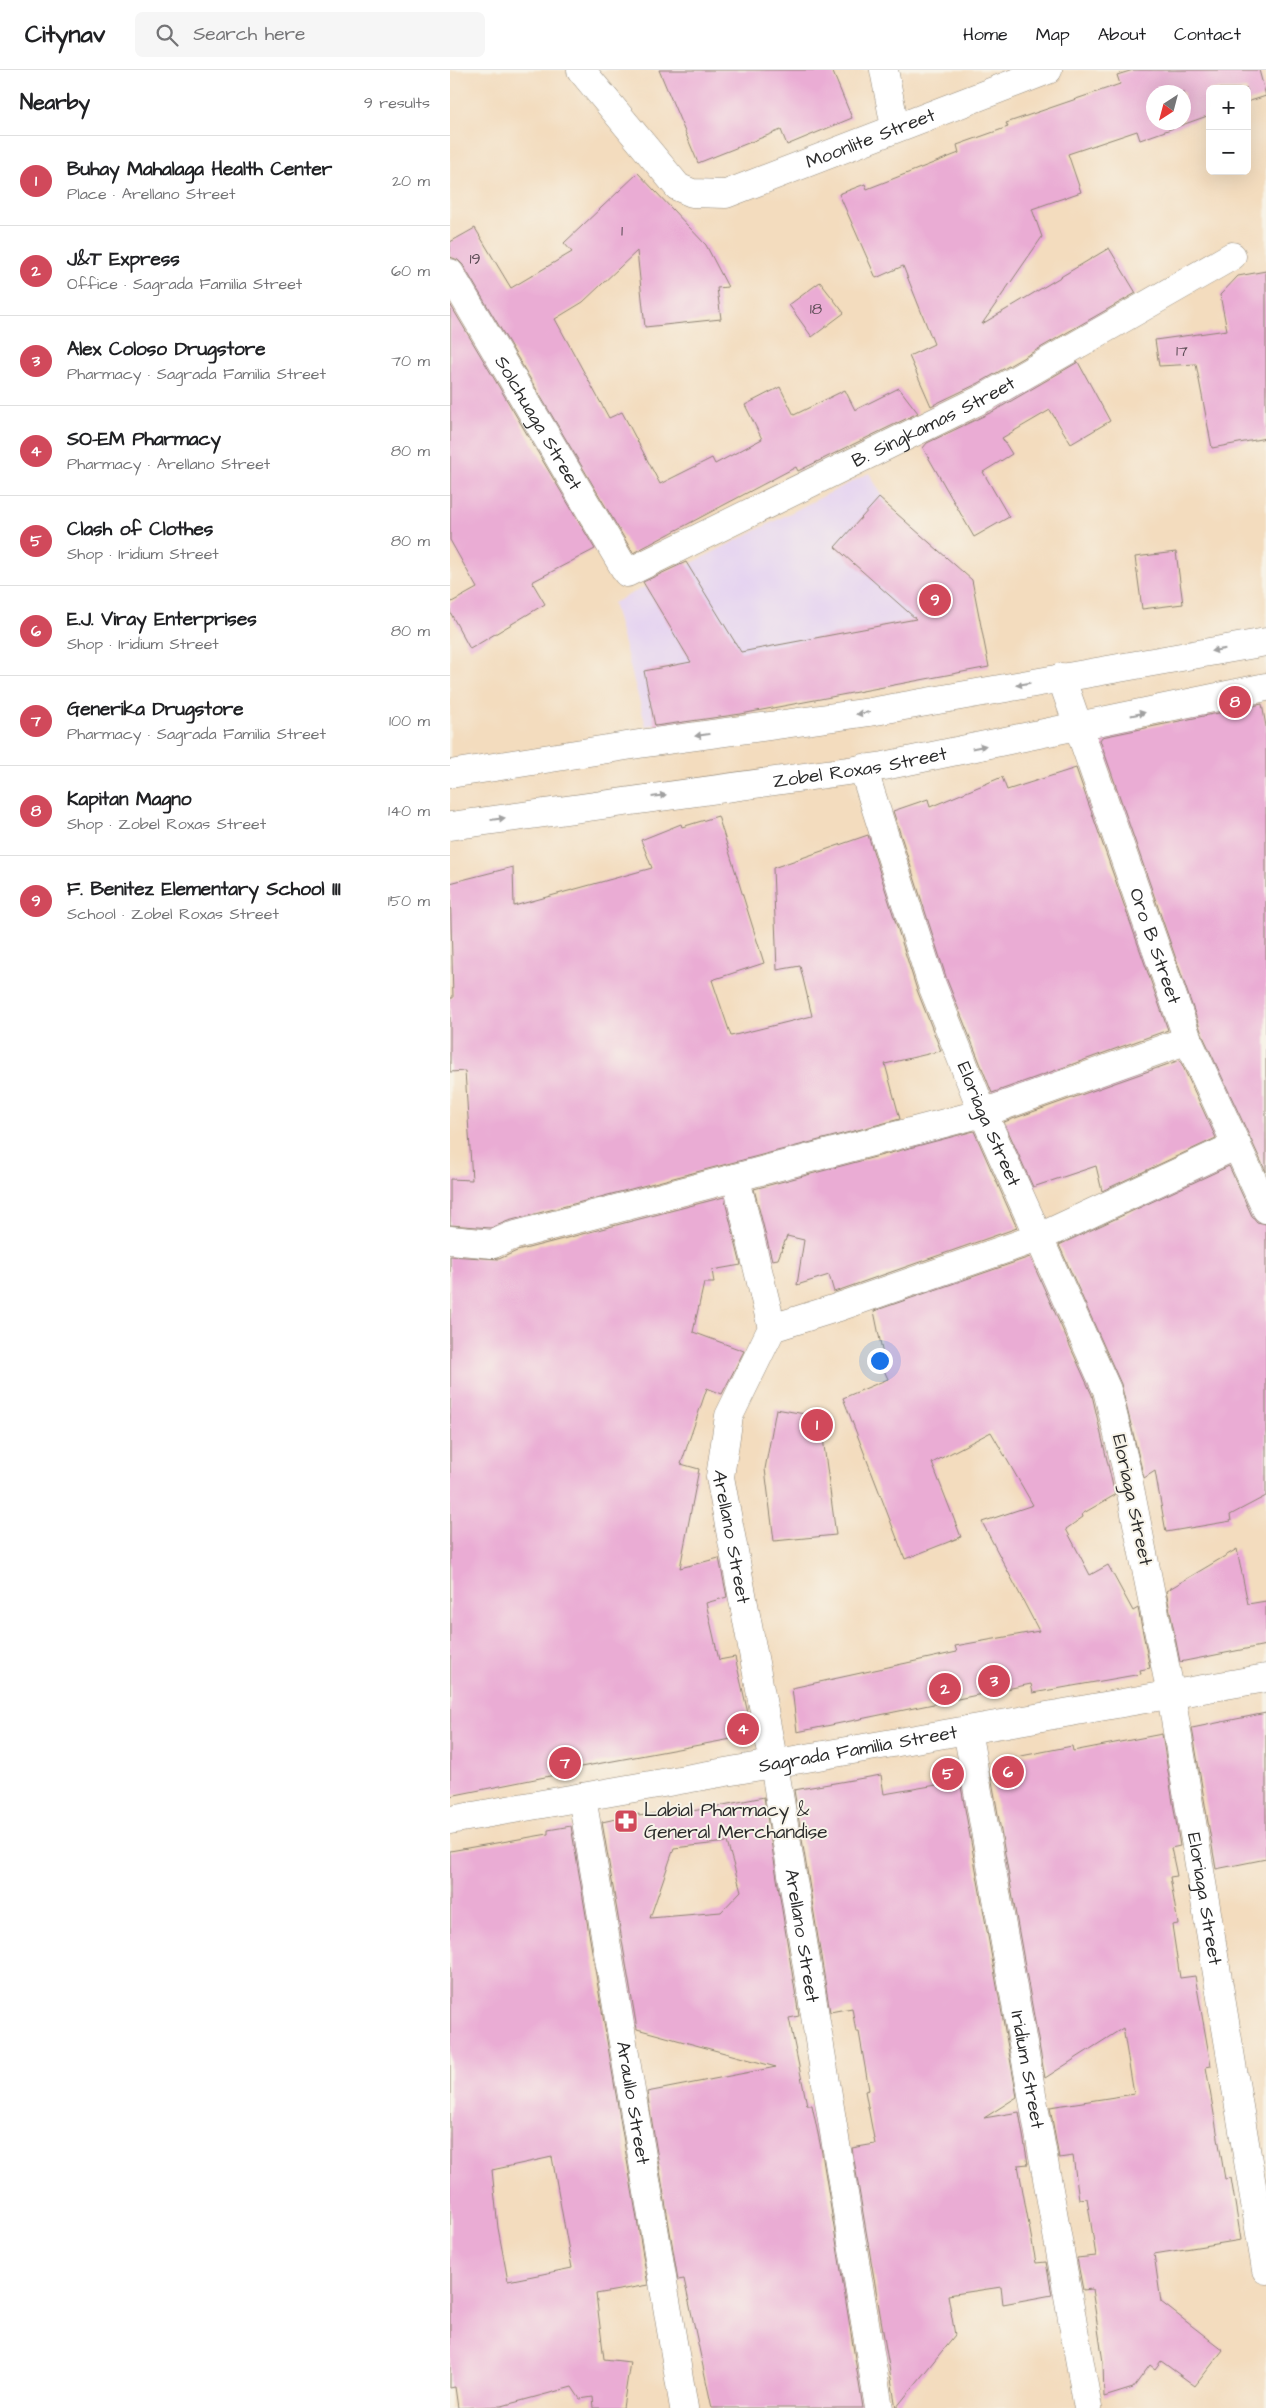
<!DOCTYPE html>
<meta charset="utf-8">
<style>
body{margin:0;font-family:"Architects Daughter",sans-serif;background:#f6f6f6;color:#202124}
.controls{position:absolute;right:15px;top:15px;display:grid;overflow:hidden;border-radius:8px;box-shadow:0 5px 20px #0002}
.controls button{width:45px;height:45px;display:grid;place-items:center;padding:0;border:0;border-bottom:1px solid #e0e0e0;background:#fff;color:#202124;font:25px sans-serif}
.compass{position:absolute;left:696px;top:15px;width:45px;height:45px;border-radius:50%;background:#fff;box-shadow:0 5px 20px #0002;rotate:216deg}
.you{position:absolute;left:429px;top:1290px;width:18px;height:18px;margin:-12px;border:4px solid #fff;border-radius:50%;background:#1a73e8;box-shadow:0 0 0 8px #1a73e833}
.badge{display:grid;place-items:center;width:32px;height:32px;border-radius:50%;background:#d1495b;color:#fff;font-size:16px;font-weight:700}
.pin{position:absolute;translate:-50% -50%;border:2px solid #fff;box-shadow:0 1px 5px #0006}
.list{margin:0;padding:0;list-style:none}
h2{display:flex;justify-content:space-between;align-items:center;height:65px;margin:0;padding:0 20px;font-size:21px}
h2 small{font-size:16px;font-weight:400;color:#757577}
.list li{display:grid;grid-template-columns:32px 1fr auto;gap:15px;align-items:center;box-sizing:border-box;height:90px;padding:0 20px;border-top:1px solid #e0e0e0}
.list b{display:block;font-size:19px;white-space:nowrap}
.list p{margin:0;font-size:16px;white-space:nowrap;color:#757577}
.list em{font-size:16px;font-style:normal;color:#757577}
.icon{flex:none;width:28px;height:28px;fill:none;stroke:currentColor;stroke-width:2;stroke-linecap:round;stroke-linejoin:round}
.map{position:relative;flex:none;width:816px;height:2338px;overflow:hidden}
header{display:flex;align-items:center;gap:30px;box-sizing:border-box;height:70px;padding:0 25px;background:#fff;border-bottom:1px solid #e0e0e0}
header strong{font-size:24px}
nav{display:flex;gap:28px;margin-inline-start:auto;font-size:18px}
.search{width:350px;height:45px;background:#f6f6f6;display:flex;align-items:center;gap:12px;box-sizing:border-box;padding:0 18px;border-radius:8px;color:#757577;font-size:19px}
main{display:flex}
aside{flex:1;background:#fff}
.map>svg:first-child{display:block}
.built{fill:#e5d3f1}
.building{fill:#eaacd4;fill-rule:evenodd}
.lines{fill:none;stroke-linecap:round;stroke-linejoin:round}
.pedestrian-casing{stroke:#8f8474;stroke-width:29}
.minor-casing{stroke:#8f8474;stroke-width:29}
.secondary-casing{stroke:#8f8474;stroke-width:29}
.pedestrian{stroke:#fff;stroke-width:28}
.minor{stroke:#fff;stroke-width:28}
.secondary{stroke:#fff;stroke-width:28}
.oneway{fill:#a0a0a0}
.labels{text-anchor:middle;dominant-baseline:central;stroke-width:4;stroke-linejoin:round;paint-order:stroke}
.number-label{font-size:16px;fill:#5b4b55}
.street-label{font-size:19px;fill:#2b2b2b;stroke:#f7f3e8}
.poi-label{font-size:19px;fill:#2b2b2b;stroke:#f7f3e8;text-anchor:start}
</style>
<header>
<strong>Citynav</strong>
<div class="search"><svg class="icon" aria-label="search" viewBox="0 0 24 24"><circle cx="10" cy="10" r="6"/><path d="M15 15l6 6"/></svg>Search here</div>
<nav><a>Home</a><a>Map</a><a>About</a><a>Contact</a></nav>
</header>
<main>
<aside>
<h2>Nearby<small>9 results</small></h2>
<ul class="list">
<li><span class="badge">1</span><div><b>Buhay Mahalaga Health Center</b><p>Place · Arellano Street</p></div><em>20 m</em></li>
<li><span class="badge">2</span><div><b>J&amp;T Express</b><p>Office · Sagrada Familia Street</p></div><em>60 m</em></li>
<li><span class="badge">3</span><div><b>Alex Coloso Drugstore</b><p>Pharmacy · Sagrada Familia Street</p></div><em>70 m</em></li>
<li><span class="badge">4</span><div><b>SO-EM Pharmacy</b><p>Pharmacy · Arellano Street</p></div><em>80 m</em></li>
<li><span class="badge">5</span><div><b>Clash of Clothes</b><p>Shop · Iridium Street</p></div><em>80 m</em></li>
<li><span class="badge">6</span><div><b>E.J. Viray Enterprises</b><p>Shop · Iridium Street</p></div><em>80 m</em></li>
<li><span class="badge">7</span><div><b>Generika Drugstore</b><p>Pharmacy · Sagrada Familia Street</p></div><em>100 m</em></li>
<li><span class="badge">8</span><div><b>Kapitan Magno</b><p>Shop · Zobel Roxas Street</p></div><em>140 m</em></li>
<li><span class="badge">9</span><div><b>F. Benitez Elementary School III</b><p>School · Zobel Roxas Street</p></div><em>150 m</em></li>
</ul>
</aside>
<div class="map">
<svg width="816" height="2338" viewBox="0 0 816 2338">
<rect width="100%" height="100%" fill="#f7f3e8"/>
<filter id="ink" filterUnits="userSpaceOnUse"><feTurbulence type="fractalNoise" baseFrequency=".02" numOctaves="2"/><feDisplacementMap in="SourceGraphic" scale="10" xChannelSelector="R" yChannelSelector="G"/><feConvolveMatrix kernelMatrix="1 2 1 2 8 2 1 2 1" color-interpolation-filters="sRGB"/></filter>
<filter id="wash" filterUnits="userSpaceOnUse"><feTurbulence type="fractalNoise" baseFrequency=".0096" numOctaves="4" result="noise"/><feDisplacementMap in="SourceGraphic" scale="20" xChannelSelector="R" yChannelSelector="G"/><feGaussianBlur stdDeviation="1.12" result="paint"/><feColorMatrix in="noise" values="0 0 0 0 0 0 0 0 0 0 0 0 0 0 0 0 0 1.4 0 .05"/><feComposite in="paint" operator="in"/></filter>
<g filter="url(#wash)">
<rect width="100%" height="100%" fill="#f3dcbe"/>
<path class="built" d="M 419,403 L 526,585 L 196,656 L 163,533 Z"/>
<g id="blocks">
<g class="building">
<path d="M 209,0 L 382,0 L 402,48 L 337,75 L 331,60 L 248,93 Z"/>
<path d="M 683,0 L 809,0 L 816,26 L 797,32 L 797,19 L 760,19 L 760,45 L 690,70 L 687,61 L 618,84 L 631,122 L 582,139 L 592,167 L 532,254 L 659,178 L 686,223 L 529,313 L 481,336 L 459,286 L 484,274 L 453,196 L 426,208 L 389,124 L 415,114 L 417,119 L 509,83 L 507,75 L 558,57 L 556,53 L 670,14 L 667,5 ZM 704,22 L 734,22 L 734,52 L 704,52 Z"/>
<path d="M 188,103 L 256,175 L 278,217 L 267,218 L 271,249 L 195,257 L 187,181 L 133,232 L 105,249 L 159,348 L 172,342 L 210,414 L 262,388 L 265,394 L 312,369 L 295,335 L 330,317 L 344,345 L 395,320 L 405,340 L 449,318 L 468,343 L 348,401 L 346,397 L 183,483 L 13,195 L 8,190 L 0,187 L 0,172 L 25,158 L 61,218 L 122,182 L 114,173 Z"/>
<path d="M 816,201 L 816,368 L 762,378 L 746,294 L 709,296 L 705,270 L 777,260 L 770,225 L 788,206 Z"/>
<path d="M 370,212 L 394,243 L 362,267 L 339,235 Z"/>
<path d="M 0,234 L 145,479 L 82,512 L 95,534 L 20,579 L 0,542 L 0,533 L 27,518 L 0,470 Z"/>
<path d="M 628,292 L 660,351 L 621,374 L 600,340 L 552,368 L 562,384 L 533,402 L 559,447 L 524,467 L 473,378 L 477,373 L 544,341 Z"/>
<path d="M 429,428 L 522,510 L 539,597 L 291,644 L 205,656 L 194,601 L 241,592 L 193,512 L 236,492 L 291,582 L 466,549 L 385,477 Z"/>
<path d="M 726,482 L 733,534 L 692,539 L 685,487 Z"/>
<path d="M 812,634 L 816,656 L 816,1102 L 752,964 L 650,670 L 652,667 Z"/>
<path d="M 626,698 L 718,960 L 542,1023 L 497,910 L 443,741 L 478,729 L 480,737 L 552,707 L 557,720 Z"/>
<path d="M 268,746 L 314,893 L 262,910 L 281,966 L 362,946 L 350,896 L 327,900 L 323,798 L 418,765 L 467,920 L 491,981 L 435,994 L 450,1049 L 58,1151 L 41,1158 L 0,1155 L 0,1109 L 22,1110 L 15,1001 L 0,1002 L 0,928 L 3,928 L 0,813 L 63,797 L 64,836 L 202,798 L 191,770 L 231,754 L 232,757 Z"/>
<path d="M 730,990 L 766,1068 L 652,1121 L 646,1096 L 583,1117 L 554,1052 Z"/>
<path d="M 524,1061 L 567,1158 L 384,1222 L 379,1205 L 347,1215 L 354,1170 L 337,1166 L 328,1189 L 322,1190 L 304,1119 Z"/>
<path d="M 779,1096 L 802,1146 L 807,1152 L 816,1154 L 816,1426 L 780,1445 L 781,1451 L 716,1462 L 705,1401 L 694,1408 L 671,1314 L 609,1175 Z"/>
<path d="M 274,1127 L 291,1195 L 262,1200 L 264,1213 L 254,1213 L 243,1262 L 294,1281 L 272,1324 L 257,1318 L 231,1394 L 249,1399 L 230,1498 L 269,1488 L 277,1527 L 256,1533 L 269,1590 L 285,1587 L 303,1665 L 109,1701 L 110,1704 L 0,1726 L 0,1186 L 49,1189 L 67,1181 Z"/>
<path d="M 580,1187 L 642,1325 L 665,1425 L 632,1444 L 633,1447 L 616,1459 L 640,1505 L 658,1495 L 683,1541 L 688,1538 L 700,1598 L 690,1600 L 691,1604 L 583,1623 L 581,1614 L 347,1662 L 342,1618 L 507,1582 L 505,1576 L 589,1561 L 532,1452 L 583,1435 L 541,1362 L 482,1393 L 511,1467 L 455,1489 L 393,1328 L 438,1309 L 432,1296 L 435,1295 L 424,1241 Z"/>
<path d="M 369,1338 L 386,1465 L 324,1471 L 315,1399 L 326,1339 L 355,1344 Z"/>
<path d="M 787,1479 L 798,1534 L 816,1531 L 816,1575 L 730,1592 L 716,1521 Z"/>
<path d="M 816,1643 L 816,1789 L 766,1799 L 742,1658 Z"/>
<path d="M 712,1664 L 730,1776 L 721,1778 L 727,1806 L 720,1807 L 728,1854 L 722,1855 L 730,1908 L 745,1906 L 761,1996 L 756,1997 L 775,2109 L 781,2108 L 791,2170 L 704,2184 L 711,2232 L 773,2280 L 745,2316 L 711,2291 L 705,2299 L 700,2295 L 683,2318 L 654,2327 L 653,2292 L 642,2219 L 633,2220 L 627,2188 L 646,2186 L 637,2128 L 629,2129 L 623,2086 L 609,2088 L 600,2037 L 684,2024 L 673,1958 L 595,2008 L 541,1705 L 549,1704 L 546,1691 L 622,1676 L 623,1681 Z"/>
<path d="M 431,1705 L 434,1724 L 510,1711 L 567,2027 L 534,2048 L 569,2042 L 578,2094 L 568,2095 L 586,2193 L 596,2192 L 602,2225 L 553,2234 L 551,2217 L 498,2225 L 505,2265 L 446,2338 L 402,2078 L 425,2074 L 415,2021 L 419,2020 L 409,1962 L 406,1962 L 402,1938 L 380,1942 L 344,1720 Z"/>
<path d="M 314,1727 L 349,1946 L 339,1948 L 357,2035 L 362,2035 L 372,2083 L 413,2338 L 262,2338 L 234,2209 L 228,2210 L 197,2022 L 326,1997 L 187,1959 L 152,1752 L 189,1744 L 189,1746 L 213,1742 L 213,1745 L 248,1740 ZM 277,1772 L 291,1821 L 271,1842 L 200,1848 L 224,1778 Z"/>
<path d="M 121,1756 L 198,2215 L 146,2224 L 154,2289 L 180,2292 L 173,2338 L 144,2338 L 143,2327 L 130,2329 L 122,2317 L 52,2336 L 8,2338 L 5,2317 L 0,2318 L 0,1781 L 98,1764 L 98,1760 ZM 102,2087 L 122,2198 L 58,2211 L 48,2158 L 42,2100 Z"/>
</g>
</g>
</g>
<g filter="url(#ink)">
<use href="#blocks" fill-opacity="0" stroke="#8f8474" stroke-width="1"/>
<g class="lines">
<g class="pedestrian-casing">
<g id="pedestrian">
<path id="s1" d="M 413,698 L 482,915 L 533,1043 L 657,1320 L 676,1398"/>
<path d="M 43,1174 L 62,1166 L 533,1043 L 738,970"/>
<path d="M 322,1258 L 386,1238 L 590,1167 L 787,1075"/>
</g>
</g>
<g class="minor-casing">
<g id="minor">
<path id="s2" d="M 131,0 L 228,117 L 242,123 L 276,124 L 598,0"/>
<path d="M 434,0 L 445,57"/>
<path id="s3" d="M 0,203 L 177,503 L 536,327 L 782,186"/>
<path id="s4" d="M 611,607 L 738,970 L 816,1139"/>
<path id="s5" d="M 286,1109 L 322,1258 L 279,1346 L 270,1407 L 324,1694 L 429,2338"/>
<path d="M 0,1170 L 43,1174"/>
<path id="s6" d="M 676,1398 L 721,1625 L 816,2200"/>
<path id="s7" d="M 517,1660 L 638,2338"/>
<path id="s8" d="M 132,1727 L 234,2338"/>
<path id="s9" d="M 0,1750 L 816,1608"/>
</g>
</g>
<g class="secondary-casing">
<g id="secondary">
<path d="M 0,704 L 189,674 L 420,642 L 816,572"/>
<path id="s10" d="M 0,756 L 434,696 L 816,617"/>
</g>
</g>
<use href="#pedestrian" class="pedestrian"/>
<use href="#minor" class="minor"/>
<use href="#secondary" class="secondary"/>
</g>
<defs><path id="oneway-solid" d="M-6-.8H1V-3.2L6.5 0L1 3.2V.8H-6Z" transform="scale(1.25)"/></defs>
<g class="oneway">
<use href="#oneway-solid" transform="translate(768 580) rotate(170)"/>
<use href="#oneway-solid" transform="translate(573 614) rotate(170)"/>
<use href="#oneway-solid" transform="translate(413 643) rotate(172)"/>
<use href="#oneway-solid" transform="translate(688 644) rotate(-12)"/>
<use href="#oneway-solid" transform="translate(252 665) rotate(172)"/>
<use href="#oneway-solid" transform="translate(529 677) rotate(-12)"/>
<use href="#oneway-solid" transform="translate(209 726) rotate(-8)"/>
<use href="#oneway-solid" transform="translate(48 749) rotate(-8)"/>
</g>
</g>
<defs>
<g id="pharmacy-square" transform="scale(1.25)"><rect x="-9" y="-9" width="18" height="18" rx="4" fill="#d1495b" stroke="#f7f3e8"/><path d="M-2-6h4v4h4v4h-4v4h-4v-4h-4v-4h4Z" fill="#fff"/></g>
</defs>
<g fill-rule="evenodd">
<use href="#pharmacy-square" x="176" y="1751"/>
</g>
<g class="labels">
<g class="number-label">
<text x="172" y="161">1</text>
<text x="25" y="189">19</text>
<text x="366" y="239">18</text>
<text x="732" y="281">17</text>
</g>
<g class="street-label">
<text stroke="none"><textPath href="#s2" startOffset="356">Moonlite Street</textPath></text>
<text stroke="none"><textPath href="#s3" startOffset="690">B. Singkamas Street</textPath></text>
<text stroke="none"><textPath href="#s3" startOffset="174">Solchuaga Street</textPath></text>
<text stroke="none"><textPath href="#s10" startOffset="414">Zobel Roxas Street</textPath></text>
<text stroke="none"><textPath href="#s4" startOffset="285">Oro B Street</textPath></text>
<text stroke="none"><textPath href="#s1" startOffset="378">Eloriaga Street</textPath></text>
<text transform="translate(682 1430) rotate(78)">Eloriaga Street</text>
<text stroke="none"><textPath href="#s5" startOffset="374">Arellano Street</textPath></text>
<text stroke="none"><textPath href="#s9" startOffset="414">Sagrada Familia Street</textPath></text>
<text stroke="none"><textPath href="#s6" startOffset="438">Eloriaga Street</textPath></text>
<text stroke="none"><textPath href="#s5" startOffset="779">Arellano Street</textPath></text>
<text stroke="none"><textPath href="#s7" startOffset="345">Iridium Street</textPath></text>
<text stroke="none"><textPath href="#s8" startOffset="310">Araullo Street</textPath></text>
</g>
<g class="poi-label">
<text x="194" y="1740">Labial Pharmacy &amp;<tspan x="194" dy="22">General Merchandise</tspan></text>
</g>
</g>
</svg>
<div class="controls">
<button>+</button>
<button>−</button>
</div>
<svg class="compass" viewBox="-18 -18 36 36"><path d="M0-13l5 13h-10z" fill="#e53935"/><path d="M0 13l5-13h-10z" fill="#757577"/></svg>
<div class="you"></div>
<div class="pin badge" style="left:367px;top:1355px">1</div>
<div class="pin badge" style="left:495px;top:1619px">2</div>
<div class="pin badge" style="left:544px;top:1611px">3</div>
<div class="pin badge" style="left:293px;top:1659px">4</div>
<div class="pin badge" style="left:498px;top:1704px">5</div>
<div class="pin badge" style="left:558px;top:1702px">6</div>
<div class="pin badge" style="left:115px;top:1693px">7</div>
<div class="pin badge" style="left:785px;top:632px">8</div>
<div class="pin badge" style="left:485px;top:530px">9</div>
</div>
</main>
